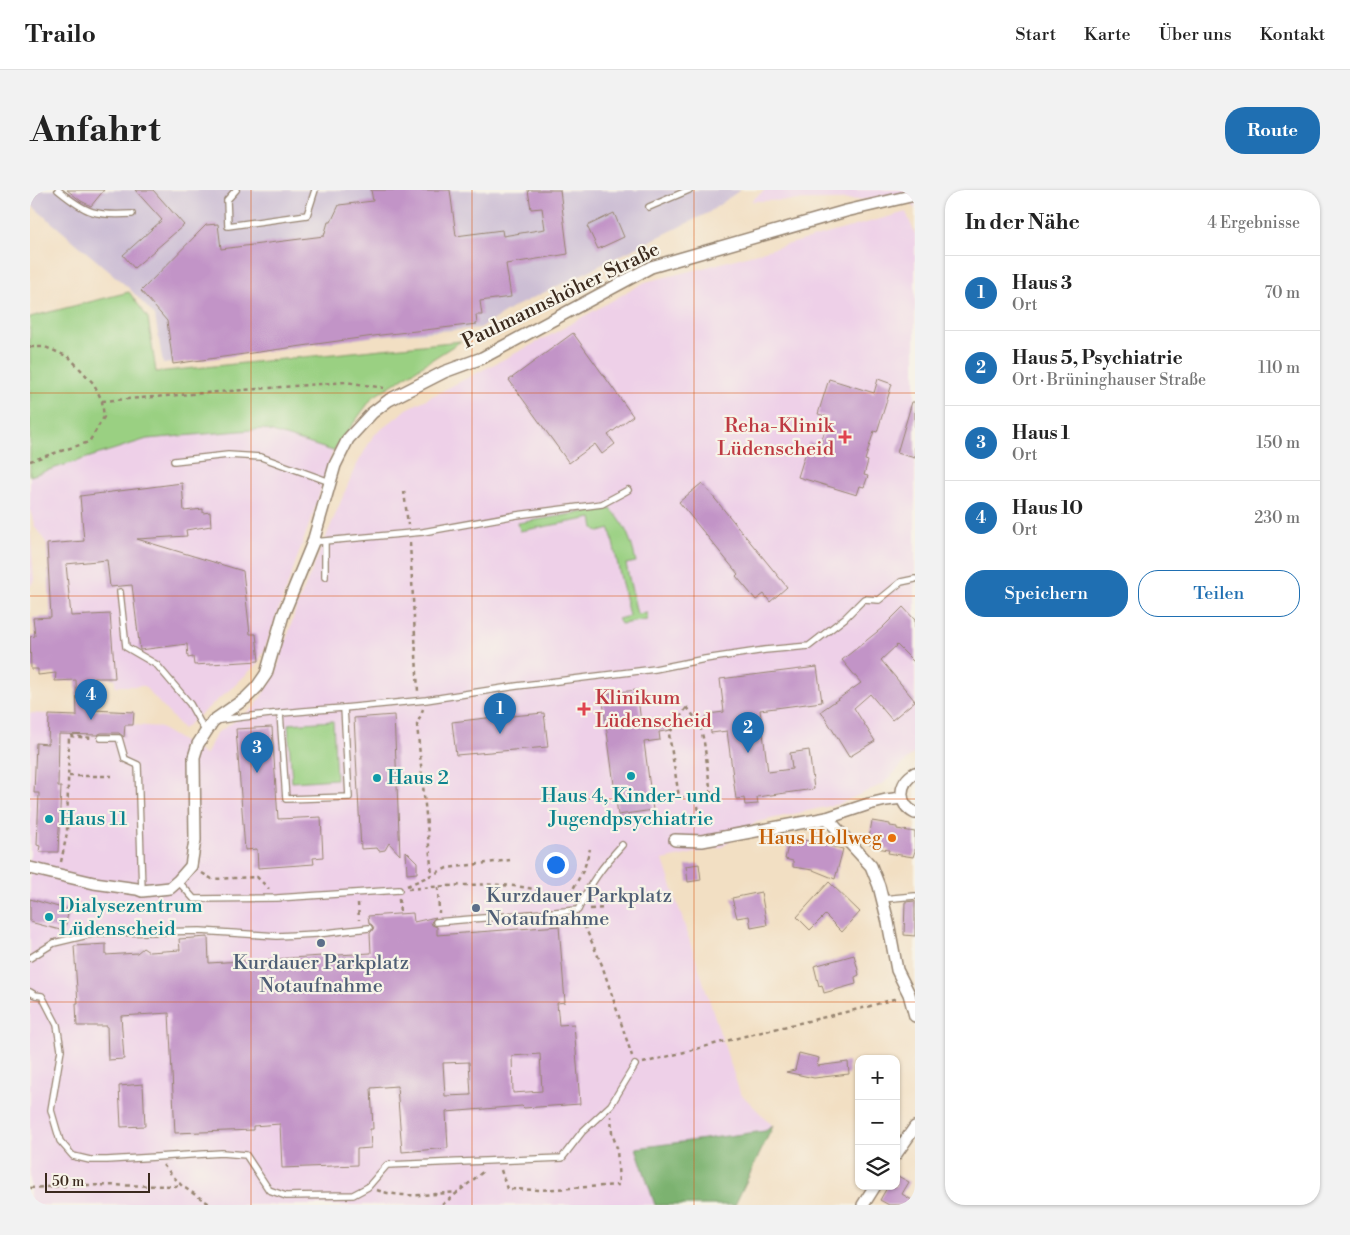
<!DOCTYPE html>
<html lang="de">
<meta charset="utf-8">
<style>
body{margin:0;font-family:"Libre Bodoni",serif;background:#f2f2f2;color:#222}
.controls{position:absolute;right:15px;bottom:15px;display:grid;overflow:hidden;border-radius:10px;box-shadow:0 1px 4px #0004}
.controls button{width:45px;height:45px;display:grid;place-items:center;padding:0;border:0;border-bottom:1px solid #e0e0e0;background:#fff;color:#222;font:25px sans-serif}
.scale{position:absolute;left:15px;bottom:12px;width:105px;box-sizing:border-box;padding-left:5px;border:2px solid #3b2a1e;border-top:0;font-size:14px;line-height:18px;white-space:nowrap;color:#3b2a1e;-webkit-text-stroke:4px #f7f3e8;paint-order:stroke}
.you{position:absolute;left:525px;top:674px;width:18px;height:18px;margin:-12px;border:4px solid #fff;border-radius:50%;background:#1a73e8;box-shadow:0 0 0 8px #1a73e833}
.badge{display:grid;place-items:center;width:32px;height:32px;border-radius:50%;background:#1f6fb2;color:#fff;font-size:16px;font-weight:700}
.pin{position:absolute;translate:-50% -41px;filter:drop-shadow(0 1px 2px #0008)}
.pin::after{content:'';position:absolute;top:26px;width:18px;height:15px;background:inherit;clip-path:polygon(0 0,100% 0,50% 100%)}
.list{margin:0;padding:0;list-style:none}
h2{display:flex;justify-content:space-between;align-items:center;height:65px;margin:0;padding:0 20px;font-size:21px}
h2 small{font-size:16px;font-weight:400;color:#767676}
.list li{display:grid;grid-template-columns:32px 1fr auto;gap:15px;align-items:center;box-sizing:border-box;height:75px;padding:0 20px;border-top:1px solid #e0e0e0}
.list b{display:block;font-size:19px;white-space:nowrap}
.list p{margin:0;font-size:16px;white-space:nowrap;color:#767676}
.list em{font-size:16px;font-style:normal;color:#767676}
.actions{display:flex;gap:10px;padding:15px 20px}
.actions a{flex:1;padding:11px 0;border:1px solid #1f6fb2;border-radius:20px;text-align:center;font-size:18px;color:#1f6fb2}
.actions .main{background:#1f6fb2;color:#fff}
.icon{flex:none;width:28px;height:28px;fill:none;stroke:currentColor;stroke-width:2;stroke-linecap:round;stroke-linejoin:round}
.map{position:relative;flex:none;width:885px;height:1015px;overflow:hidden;border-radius:20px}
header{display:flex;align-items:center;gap:30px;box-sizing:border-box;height:70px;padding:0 25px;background:#fff;border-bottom:1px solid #e0e0e0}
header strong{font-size:24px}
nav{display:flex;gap:28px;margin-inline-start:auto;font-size:18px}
.intro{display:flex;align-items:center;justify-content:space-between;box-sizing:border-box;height:120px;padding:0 30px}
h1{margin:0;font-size:35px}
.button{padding:12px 22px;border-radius:20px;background:#1f6fb2;color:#fff;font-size:18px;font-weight:700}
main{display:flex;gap:30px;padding:0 30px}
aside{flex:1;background:#fff;border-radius:20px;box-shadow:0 1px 4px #0004}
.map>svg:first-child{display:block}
.built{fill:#eed0e8}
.industrial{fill:#ccbed4}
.green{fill:#9ad082;stroke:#6a7d50}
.forest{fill:#7bb270;stroke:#5b6e47}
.building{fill:#c294c7;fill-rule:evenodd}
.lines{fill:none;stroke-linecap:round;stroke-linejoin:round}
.lane-casing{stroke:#968470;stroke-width:8}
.street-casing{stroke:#968470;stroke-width:14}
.path{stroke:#968470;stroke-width:2.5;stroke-dasharray:4 4;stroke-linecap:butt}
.lane{stroke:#fff;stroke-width:5.5}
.street{stroke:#fff;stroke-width:11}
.grid{fill:none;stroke:#d7540e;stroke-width:1;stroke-opacity:0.55}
.health-dot{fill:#e0444e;stroke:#f7f3e8;stroke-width:2}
.culture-dot{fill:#0f9aa8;stroke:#f7f3e8;stroke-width:2}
.food-dot{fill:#e8710a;stroke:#f7f3e8;stroke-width:2}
.service-dot{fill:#5c6f8a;stroke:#f7f3e8;stroke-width:2}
.labels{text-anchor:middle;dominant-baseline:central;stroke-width:4.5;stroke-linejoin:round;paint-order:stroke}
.street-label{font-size:20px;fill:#3b2a1e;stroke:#f7f3e8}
.health-label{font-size:20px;fill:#be3a42;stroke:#f7f3e8;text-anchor:end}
.culture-label{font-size:20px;fill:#0d838f;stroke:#f7f3e8;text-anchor:start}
.food-label{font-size:20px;fill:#c56008;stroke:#f7f3e8;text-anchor:end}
.service-label{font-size:20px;fill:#4e5e75;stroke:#f7f3e8;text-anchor:start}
</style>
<header>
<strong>Trailo</strong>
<nav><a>Start</a><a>Karte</a><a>Über uns</a><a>Kontakt</a></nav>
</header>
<div class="intro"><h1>Anfahrt</h1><a class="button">Route</a></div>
<main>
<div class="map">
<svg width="885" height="1015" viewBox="0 0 885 1015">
<rect width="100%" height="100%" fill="#f7f3e8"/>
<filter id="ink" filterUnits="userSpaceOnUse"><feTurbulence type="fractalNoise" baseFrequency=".02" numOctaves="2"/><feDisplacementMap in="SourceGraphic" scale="10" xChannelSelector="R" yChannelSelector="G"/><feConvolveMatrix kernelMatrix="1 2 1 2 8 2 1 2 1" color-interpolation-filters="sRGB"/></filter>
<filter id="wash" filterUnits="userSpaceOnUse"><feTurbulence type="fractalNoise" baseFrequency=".0096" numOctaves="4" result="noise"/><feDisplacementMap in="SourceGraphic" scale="20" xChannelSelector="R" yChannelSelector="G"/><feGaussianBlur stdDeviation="1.12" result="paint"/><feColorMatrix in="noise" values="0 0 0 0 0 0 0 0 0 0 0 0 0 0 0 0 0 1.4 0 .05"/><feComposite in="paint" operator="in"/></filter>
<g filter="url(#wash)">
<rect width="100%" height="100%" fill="#f2dfc3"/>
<g class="built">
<path d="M 735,0 L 885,0 L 885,20 L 880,9 L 721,11 Z"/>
<path d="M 876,22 L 885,44 L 885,562 L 853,594 L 809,614 L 727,632 L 692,657 L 633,670 L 710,903 L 743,936 L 705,1015 L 0,1015 L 0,523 L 47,526 L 66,522 L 66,520 L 104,522 L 104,535 L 129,537 L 175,565 L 187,543 L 225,517 L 245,485 L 267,416 L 324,280 L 343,246 L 377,219 L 519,146 L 615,92 L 673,78 Z"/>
<path d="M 233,239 L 303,261 L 285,318 L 234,461 L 227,474 L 203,497 L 153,539 L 114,496 L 85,496 L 85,488 L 25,491 L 25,483 L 8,485 L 8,479 L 1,479 L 0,447 L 5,446 L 3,428 L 21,427 L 17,354 L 5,337 L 0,320 L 0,286 L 117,249 Z"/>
<path d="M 0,336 L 4,390 L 0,397 Z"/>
</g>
<path class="industrial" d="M 0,0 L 710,0 L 678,23 L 484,117 L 450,138 L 355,145 L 133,174 L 125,126 L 100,99 L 0,14 Z"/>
<g class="green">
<path d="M 99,102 L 118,128 L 126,182 L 431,151 L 343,207 L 303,261 L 233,239 L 117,249 L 0,286 L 0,127 Z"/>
<path d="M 572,319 L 581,319 C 595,333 602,352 606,372 L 596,374 L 607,424 L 617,423 L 617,430 L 591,434 L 588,429 L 599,426 L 580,339 L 569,342 L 564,338 L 562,328 L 490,341 L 488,333 Z"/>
<path d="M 303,531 L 306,589 L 262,592 L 258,534 Z"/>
</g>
<path class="forest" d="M 743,936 L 705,1015 L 625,1015 L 606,958 L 735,941 Z"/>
<g id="blocks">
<g class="building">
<path d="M 37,0 L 74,0 L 61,16 L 51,11 Z"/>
<path d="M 105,0 L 123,0 L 154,35 L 104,78 L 93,65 L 132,30 Z"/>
<path d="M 341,0 L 420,0 L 426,46 L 472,40 L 473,46 L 515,39 L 512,18 L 501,19 L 498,0 L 530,0 L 538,64 L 476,74 L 481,107 L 450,111 L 452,125 L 446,125 L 447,134 L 351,145 L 143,174 L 137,131 L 111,101 L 176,35 L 188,34 L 191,59 L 294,46 L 298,32 L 301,32 L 309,15 L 343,11 Z"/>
<path d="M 584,23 L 594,47 L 568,59 L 557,36 Z"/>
<path d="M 543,143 L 603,226 L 578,245 L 585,254 L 572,264 L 565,254 L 539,273 L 479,190 Z"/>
<path d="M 799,189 L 844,203 L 848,189 L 862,194 L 847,242 L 844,241 L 835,270 L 838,271 L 834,285 L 838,286 L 834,297 L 830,296 L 827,305 L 768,287 L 779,252 L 790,256 L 799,227 L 788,224 Z"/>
<path d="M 882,212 L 885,212 L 885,268 L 867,263 Z"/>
<path d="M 152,293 L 154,321 L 173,319 L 173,323 L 180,322 L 181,336 L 156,340 L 157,346 L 107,349 L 213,381 L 220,444 L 226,444 L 229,471 L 164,475 L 163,467 L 158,468 L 157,454 L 110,460 L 102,395 L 80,397 L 77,370 L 36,374 L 41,426 L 80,424 L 85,488 L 63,488 L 63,520 L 104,522 L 103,535 L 95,535 L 94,547 L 89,543 L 71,543 L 67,545 L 29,544 L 28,597 L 31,597 L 28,662 L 9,662 L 10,656 L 7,655 L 9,603 L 4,603 L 6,553 L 18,554 L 19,525 L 47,526 L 46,490 L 25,491 L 26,483 L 8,485 L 8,479 L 1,479 L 0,447 L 5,446 L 3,428 L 21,427 L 17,354 L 54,351 L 50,306 Z"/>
<path d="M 672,293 L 757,397 L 740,412 L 734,404 L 726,410 L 706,386 L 708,384 L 649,312 Z"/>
<path d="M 873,417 L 885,430 L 885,473 L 867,455 L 851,470 L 885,511 L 862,530 L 840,504 L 824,518 L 845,551 L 819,567 L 791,521 L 831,493 L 812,470 L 852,438 Z"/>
<path d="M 787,477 L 792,512 L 730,520 L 738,582 L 762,579 L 760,563 L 779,560 L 784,599 L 727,607 L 728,614 L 715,615 L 714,608 L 706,609 L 697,541 L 681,543 L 680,536 L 668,537 L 678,524 L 694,522 L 690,489 Z"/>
<path d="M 607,500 L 611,532 L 628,530 L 641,540 L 629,542 L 630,550 L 614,552 L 623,620 L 588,625 L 572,504 Z"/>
<path d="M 481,512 L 482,526 L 514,523 L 518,557 L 426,565 L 422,532 L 465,527 L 464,514 Z"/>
<path d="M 364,525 L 370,665 L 359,653 L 355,660 L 349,661 L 347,658 L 331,659 L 324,528 Z"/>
<path d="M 242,537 L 248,629 L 291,627 L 293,667 L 283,668 L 284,674 L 228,678 L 227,659 L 215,660 L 206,539 Z"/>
<path d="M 842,631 L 860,634 L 860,636 L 867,637 L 867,639 L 885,642 L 885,661 L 883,667 L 858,663 L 859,660 L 847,658 L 848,655 L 838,654 Z"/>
<path d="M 760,647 L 813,659 L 805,689 L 783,680 L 763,677 L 763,671 L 755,669 Z"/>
<path d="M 376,661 L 387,672 L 387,683 L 377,684 Z"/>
<path d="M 669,674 L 671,690 L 658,692 L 656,676 Z"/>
<path d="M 799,692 L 830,722 L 812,742 L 795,725 L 780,740 L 767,727 Z"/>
<path d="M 731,702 L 737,735 L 721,738 L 719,726 L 707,728 L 702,708 Z"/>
<path d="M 0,709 L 39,720 L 34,741 L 0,732 Z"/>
<path d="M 885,711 L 885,746 L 874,745 L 875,712 Z"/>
<path d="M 383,723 L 384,732 L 406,727 L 401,732 L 402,735 L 407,737 L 407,745 L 529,736 L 535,812 L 527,813 L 529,835 L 544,834 L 550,914 L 494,918 L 492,916 L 416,922 L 418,958 L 372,962 L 367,896 L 341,898 L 343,939 L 340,939 L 341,958 L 327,959 L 327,975 L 252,978 L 250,934 L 223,936 L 223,940 L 145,943 L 139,823 L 91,826 L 94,869 L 78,870 L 77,836 L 47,836 L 46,813 L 48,813 L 44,756 L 76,754 L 76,765 L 107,763 L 113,758 L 119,762 L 150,760 L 149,749 L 178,747 L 179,773 L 341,763 L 340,743 L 344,738 L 342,735 L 339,733 L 338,726 ZM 510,864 L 512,901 L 483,903 L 482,866 ZM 439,872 L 441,905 L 415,906 L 413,873 Z"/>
<path d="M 824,765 L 828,780 L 829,785 L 825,787 L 826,794 L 794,803 L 792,795 L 789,796 L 784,776 Z"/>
<path d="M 769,863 L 789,868 L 787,876 L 818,872 L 819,884 L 784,888 L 756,882 L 765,880 Z"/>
<path d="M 113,894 L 115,936 L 91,937 L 89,896 Z"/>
<path d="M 866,985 L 879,992 L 872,1004 L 885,1012 L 885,1015 L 859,1015 L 850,1010 L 858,996 L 866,996 Z"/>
</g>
</g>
</g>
<g filter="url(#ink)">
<use href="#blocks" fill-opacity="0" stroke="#968470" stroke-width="1"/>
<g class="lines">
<g class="lane-casing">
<g id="lane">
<path d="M 28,0 C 57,24 65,26 102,24"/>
<path d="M 206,0 L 197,10 L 198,36 L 277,25 L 285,0"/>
<path d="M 619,17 L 659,0"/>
<path d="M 144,271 L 198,265 L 231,267 L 300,292"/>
<path d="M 283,352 L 393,342 L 487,325 L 572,314 L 598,300"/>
<path d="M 295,352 L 295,387"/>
<path d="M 90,402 L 96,457 L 127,475 L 160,514 L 175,541"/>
<path d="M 314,518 L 396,510 L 487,496 L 625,479 L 675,469 L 735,460 L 779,456 L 815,428 L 834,409 L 849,410 L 871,392 L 885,389"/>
<path d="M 190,530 C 231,524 272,521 314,518 L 319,607 L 256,609 L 250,523"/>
<path d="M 71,548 L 89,548 L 95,569 L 108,575 L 112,701"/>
<path d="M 148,691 L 164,709 L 247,708 L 369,700"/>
<path d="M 852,709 L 885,706"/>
<path d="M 406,732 L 548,720 C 560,693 572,677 592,655"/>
<path d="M 0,768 L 24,753 L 66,743 L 170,741 L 247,746 L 287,744 L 339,738"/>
<path d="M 0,802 L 5,805 L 12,806 L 27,835 L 31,860 L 21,920 L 30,951 L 43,966 L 60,970 L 77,970 L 192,963 L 216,965 L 239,1000 L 256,1006 L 323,1005 L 338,997 L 357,975 L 532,968 L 552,942 L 581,915 L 605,875"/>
</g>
</g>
<g class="street-casing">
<g id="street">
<path d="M 0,2 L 1,0"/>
<path d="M 885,583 C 868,593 867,614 885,623"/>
<path d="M 797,628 L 841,676 L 849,696 L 858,732 L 867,780 L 879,804 L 885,826"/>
<path d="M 645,650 L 672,651 L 797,628 L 839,614 L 856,610 L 872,608"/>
<path d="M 0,678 L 64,693 L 107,699 L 112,701 L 140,698 L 148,691 L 161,676 L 165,650 L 164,567 L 168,554 L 183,531 L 216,508 L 227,497 L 236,484 L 253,425 L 283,352 L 305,275 L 318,249 L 342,223 L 359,210 L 414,182 L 452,168 L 621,77 L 816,21 L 885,5"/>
<path d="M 866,964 L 885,937"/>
<path d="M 833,1015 L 845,996"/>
</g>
</g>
<g class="path">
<path d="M 0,157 L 15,157 L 39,167 L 64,194 L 72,211 L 74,227 L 59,252 L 0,271"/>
<path d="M 72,211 L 316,192 L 354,198"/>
<path d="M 374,301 L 378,335"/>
<path d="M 380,353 L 388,502"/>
<path d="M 657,517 L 670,535 L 674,552 L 681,604 L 667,608 L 649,607 L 639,544 Z"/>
<path d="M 393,519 L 387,535 L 402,685"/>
<path d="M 39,586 L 82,586"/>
<path d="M 667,608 L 671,639"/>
<path d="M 31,672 L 37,643 L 39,546 L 62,548"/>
<path d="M 172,683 L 182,689 L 227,687 L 239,699"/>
<path d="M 377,696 L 417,678 L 480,670"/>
<path d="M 408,697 L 409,723"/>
<path d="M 378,699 C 420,696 499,686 534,712"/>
<path d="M 369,709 L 370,724"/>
<path d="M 536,712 L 554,679 L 560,659"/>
<path d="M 328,713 L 329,730"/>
<path d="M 560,719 L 576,718"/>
<path d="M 551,728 L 572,775 L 602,866"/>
<path d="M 613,873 L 715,846 L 837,817 L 867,808"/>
<path d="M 133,975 L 152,996 L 181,1015"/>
<path d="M 471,980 L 477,999 L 510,1000 L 589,995 L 587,958 L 582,943 L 581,926"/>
<path d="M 0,998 L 51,995 L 152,996"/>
<path d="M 347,1000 C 372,1009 402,1004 428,1002"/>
<path d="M 412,1015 L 454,981"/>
</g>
<use href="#lane" class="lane"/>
<use href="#street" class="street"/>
</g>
</g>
<path class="grid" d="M 221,0 L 221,1015M 442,0 L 442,1015M 664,0 L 664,1015M 0,203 L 885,203M 0,406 L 885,406M 0,609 L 885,609M 0,812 L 885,812"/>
<g class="health-dot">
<path d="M812.5 239.5h5v5h5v5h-5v5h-5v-5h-5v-5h5z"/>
<path d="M551.5 511.5h5v5h5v5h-5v5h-5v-5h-5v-5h5z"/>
</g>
<g class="culture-dot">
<circle cx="601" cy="586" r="5"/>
<circle cx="347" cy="588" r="5"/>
<circle cx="19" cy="629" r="5"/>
<circle cx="19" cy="727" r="5"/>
</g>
<circle class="food-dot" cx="862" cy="648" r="5"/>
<g class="service-dot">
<circle cx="446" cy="718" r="5"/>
<circle cx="291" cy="753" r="5"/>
</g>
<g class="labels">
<g class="street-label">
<text transform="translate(531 106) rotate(-26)">Paulmannshöher Straße</text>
</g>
<g class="health-label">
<text x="804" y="236">Reha-Klinik<tspan x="804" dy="23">Lüdenscheid</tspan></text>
<text x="565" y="508" text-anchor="start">Klinikum<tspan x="565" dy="23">Lüdenscheid</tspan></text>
</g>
<g class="culture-label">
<text x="357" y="588">Haus 2</text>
<text x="601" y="606" text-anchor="middle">Haus 4, Kinder- und<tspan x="601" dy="23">Jugendpsychiatrie</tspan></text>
<text x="29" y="629">Haus 11</text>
<text x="29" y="716">Dialysezentrum<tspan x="29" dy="23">Lüdenscheid</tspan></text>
</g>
<g class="food-label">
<text x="852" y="648">Haus Hollweg</text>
</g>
<g class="service-label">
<text x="456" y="706">Kurzdauer Parkplatz<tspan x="456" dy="23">Notaufnahme</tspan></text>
<text x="291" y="773" text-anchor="middle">Kurdauer Parkplatz<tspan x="291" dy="23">Notaufnahme</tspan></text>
</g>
</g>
</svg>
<div class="controls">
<button>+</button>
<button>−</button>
<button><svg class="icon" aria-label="layers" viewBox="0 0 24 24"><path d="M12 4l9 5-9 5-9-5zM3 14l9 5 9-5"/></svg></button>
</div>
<div class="scale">50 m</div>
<div class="you"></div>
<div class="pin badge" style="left:470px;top:544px">1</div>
<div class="pin badge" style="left:718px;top:563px">2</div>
<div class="pin badge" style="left:227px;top:583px">3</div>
<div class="pin badge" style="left:61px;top:530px">4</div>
</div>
<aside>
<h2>In der Nähe<small>4 Ergebnisse</small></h2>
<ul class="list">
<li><span class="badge">1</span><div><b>Haus 3</b><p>Ort</p></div><em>70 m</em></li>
<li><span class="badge">2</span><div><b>Haus 5, Psychiatrie</b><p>Ort · Brüninghauser Straße</p></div><em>110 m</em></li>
<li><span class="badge">3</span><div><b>Haus 1</b><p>Ort</p></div><em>150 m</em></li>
<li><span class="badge">4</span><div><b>Haus 10</b><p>Ort</p></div><em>230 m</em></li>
</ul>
<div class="actions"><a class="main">Speichern</a><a>Teilen</a></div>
</aside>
</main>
